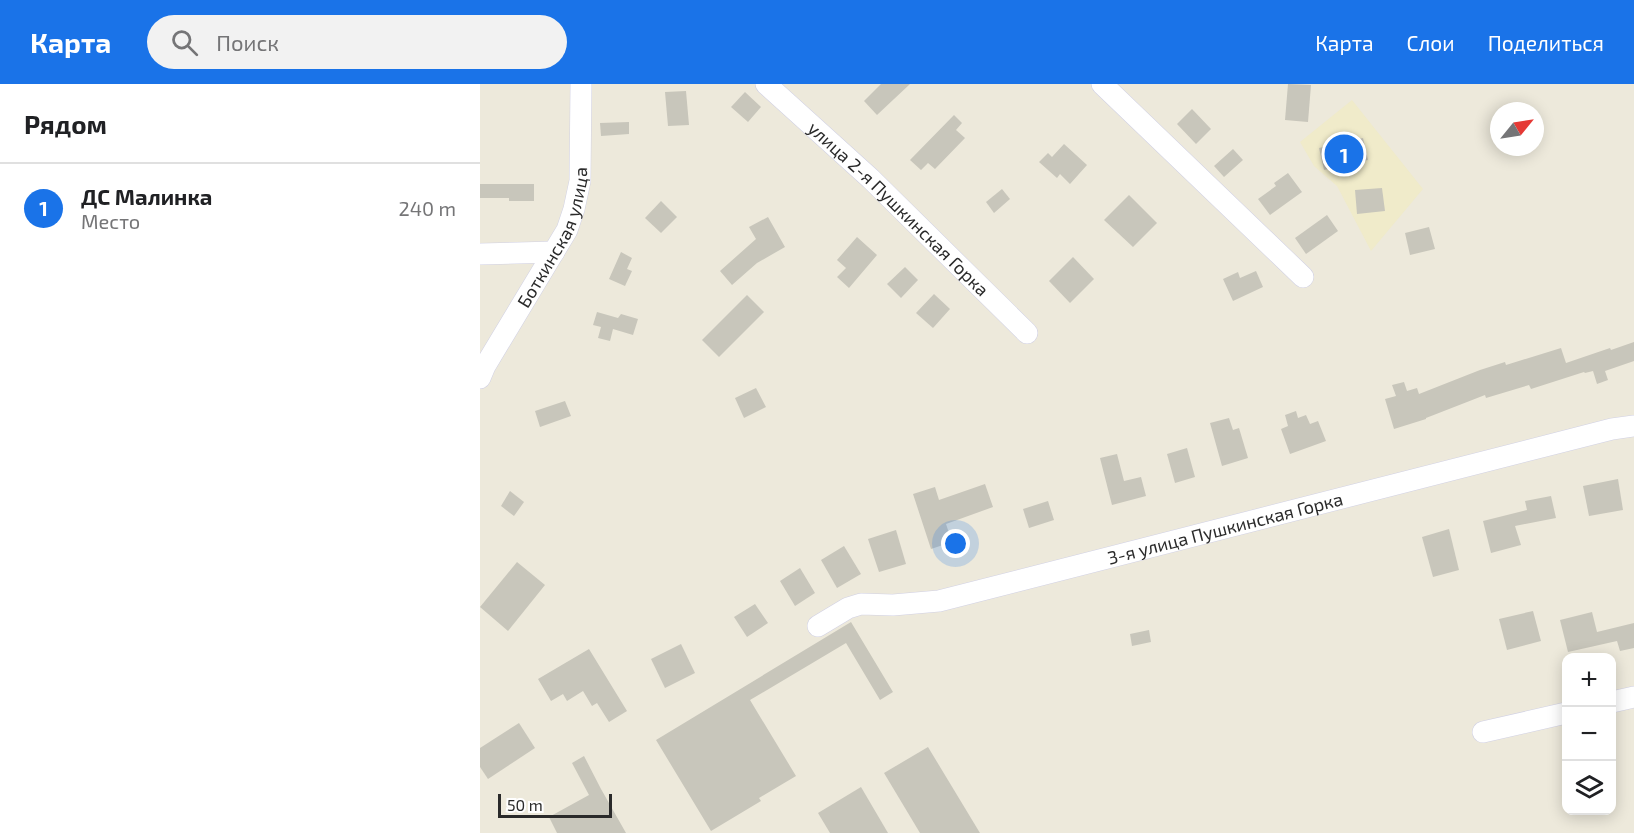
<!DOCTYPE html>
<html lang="ru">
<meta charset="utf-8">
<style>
body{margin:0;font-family:"Exo 2",sans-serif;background:#f2f2f2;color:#202124}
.controls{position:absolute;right:18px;bottom:18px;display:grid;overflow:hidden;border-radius:12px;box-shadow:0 3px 15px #0003}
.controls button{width:54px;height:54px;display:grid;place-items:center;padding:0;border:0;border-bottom:2px solid #e0e0e0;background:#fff;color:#202124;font:30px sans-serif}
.compass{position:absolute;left:1010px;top:18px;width:54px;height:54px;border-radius:50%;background:#fff;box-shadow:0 3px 15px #0003;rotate:60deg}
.scale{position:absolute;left:18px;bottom:15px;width:114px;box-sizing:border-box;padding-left:6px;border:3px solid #2a2a2a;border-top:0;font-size:16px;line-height:21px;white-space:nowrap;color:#2a2a2a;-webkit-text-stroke:4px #fff;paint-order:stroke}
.you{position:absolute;left:476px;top:460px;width:21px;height:21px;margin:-15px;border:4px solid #fff;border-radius:50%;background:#1a73e8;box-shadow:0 0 0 9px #1a73e833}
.badge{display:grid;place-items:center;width:39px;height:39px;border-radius:50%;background:#1a73e8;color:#fff;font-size:20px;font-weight:700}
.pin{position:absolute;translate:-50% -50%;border:3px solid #fff;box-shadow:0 2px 6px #0006}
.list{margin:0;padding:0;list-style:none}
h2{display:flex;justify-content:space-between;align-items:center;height:78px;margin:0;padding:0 24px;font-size:26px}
h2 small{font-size:20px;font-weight:400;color:#757577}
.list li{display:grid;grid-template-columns:39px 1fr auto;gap:18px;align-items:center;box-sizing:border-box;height:90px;padding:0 24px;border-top:2px solid #e0e0e0}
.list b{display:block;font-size:22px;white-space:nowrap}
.list p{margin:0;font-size:20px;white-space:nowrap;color:#757577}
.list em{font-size:20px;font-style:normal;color:#757577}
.icon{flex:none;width:33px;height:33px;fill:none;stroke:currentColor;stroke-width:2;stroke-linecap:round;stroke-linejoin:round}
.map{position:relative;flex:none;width:1154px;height:749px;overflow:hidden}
header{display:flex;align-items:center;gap:36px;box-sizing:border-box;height:84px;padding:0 30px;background:#1a73e8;color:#fff}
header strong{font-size:28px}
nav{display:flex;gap:33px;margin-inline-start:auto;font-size:21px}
.search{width:420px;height:54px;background:#f2f2f2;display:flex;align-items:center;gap:15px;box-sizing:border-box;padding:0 21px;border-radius:33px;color:#757577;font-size:22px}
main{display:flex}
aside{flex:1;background:#fff}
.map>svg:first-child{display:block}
.education{fill:#f0ebca}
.building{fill:#c8c6bb}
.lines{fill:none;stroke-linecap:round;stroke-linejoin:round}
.minor-casing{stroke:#d1d1e4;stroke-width:22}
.minor{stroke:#fff;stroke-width:21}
.labels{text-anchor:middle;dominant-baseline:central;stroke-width:5;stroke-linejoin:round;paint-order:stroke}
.street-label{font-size:18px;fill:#2a2a2a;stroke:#fff}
</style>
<header>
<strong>Карта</strong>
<div class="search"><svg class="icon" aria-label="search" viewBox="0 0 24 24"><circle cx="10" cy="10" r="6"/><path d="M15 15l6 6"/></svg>Поиск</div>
<nav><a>Карта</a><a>Слои</a><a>Поделиться</a></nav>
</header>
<main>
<aside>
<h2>Рядом<small></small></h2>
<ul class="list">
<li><span class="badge">1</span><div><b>ДС Малинка</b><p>Место</p></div><em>240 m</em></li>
</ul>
</aside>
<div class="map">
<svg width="1154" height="749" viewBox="0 0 1154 749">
<rect width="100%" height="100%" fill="#ede9db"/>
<path class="education" d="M 872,16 L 943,105 L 891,167 L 857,102 L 834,82 L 820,58 Z"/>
<g class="building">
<path d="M 401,0 L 430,0 L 397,31 L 384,17 Z"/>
<path d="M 808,0 L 831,1 L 828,38 L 805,36 Z"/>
<path d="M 206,7 L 209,41 L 188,42 L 185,8 Z"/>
<path d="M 265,8 L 281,23 L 268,38 L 251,23 Z"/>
<path d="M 712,25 L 731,45 L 716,60 L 697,40 Z"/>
<path d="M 474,31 L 482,39 L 476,46 L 485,54 L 455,85 L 448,79 L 441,86 L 430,76 Z"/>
<path d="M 149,38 L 149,50 L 121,52 L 120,39 Z"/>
<path d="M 883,54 L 888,76 L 844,86 L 839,64 Z"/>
<path d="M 584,60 L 607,81 L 590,100 L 580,90 L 577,94 L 559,78 L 568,69 L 572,73 Z"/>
<path d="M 753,65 L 763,76 L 744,93 L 734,82 Z"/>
<path d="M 808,89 L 822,108 L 790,131 L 778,115 L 796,102 L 794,99 Z"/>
<path d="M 0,100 L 54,100 L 54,117 L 29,117 L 29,114 L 0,114 Z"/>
<path d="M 902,104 L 905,127 L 877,130 L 875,106 Z"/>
<path d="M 522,105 L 530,115 L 514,129 L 506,118 Z"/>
<path d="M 649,111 L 677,139 L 653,163 L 624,136 Z"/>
<path d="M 181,117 L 197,133 L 181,149 L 165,134 Z"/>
<path d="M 847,131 L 858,147 L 826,170 L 815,154 Z"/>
<path d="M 288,133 L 305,163 L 277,179 L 252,201 L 240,187 L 276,155 L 269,143 Z"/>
<path d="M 949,143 L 955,165 L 930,171 L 925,149 Z"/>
<path d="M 377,153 L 397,171 L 369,204 L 357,193 L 366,184 L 357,176 Z"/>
<path d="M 141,168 L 152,174 L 147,185 L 152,187 L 145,202 L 129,195 Z"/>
<path d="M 593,173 L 614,195 L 590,219 L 569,197 Z"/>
<path d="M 425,183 L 438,196 L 421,214 L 407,200 Z"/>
<path d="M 776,187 L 783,203 L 753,217 L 743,195 L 758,188 L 760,194 Z"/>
<path d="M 454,210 L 470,225 L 453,244 L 436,229 Z"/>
<path d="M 267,211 L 284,228 L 239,273 L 222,256 Z"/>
<path d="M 117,228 L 138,234 L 141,230 L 158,235 L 153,251 L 133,245 L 130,257 L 118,254 L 121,243 L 113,241 Z"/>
<path d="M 1154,258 L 1154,277 L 1125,287 L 1128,296 L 1117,300 L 1113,287 L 1105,289 L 1104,288 L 1051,305 L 1049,301 L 1006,314 L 1005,311 L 946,334 L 946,335 L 914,345 L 905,315 L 916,312 L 912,301 L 924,298 L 927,307 L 937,304 L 939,310 L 1000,286 L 1025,278 L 1026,281 L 1081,264 L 1086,279 L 1130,264 L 1131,266 Z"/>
<path d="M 276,304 L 286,323 L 264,334 L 255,314 Z"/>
<path d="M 85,317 L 91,332 L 60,343 L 55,327 Z"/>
<path d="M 816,327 L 818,334 L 826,331 L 830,340 L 838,337 L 846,357 L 810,370 L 801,345 L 808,342 L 805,331 Z"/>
<path d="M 749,334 L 753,346 L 759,344 L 768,374 L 742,382 L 730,339 Z"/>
<path d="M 707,364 L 715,393 L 695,399 L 687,370 Z"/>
<path d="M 637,370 L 644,397 L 661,393 L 666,412 L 632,421 L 620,374 Z"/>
<path d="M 1138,395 L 1143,426 L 1109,432 L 1103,402 Z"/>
<path d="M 505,400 L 513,423 L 466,440 L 472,458 L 451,465 L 433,410 L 455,403 L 459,416 Z"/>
<path d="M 30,407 L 44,418 L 34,432 L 21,422 Z"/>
<path d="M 1071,412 L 1076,434 L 1035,442 L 1041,461 L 1011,469 L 1003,437 L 1047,426 L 1045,417 Z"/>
<path d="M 568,417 L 574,436 L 549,444 L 543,425 Z"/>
<path d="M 969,445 L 979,486 L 953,493 L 942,453 Z"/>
<path d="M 416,446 L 426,480 L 399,488 L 388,455 Z"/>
<path d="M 364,462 L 381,490 L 357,504 L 341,476 Z"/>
<path d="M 37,478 L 65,501 L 28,547 L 0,523 Z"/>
<path d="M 320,484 L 335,509 L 315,522 L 300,497 Z"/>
<path d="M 275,520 L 288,539 L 267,553 L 254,533 Z"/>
<path d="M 1053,527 L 1061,557 L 1027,566 L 1019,535 Z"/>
<path d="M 1112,528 L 1117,548 L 1154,539 L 1154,564 L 1140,567 L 1137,557 L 1088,568 L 1080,536 Z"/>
<path d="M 371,538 L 413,608 L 400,616 L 366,559 L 270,616 L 316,692 L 279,714 L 281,717 L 231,747 L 176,656 Z"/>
<path d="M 669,546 L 671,558 L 652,562 L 650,550 Z"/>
<path d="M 201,560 L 215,589 L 185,604 L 171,575 Z"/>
<path d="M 109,565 L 147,627 L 129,638 L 117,619 L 112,622 L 103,607 L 87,617 L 83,610 L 71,617 L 58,595 Z"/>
<path d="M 39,639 L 55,664 L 8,695 L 0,683 L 0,664 Z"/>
<path d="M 448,663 L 500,749 L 440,749 L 404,689 Z"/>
<path d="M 104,672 L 121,705 L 146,749 L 77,749 L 69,733 L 109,711 L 92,679 Z"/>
<path d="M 381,703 L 408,749 L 350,749 L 338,729 Z"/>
</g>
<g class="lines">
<g class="minor-casing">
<g id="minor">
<path id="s1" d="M 286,0 L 391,95 L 547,249"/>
<path d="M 622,0 L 823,193"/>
<path d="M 0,170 L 74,168"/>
<path id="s2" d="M 0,294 L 5,282 L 87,146 L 94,125 L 100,97 L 101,0"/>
<path id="s3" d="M 338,542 L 368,524 L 381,520 L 413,521 L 459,517 L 1132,345 L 1154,342"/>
<path d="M 1132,618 L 1154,613"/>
<path d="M 1003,648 L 1086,629"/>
</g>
</g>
<use href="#minor" class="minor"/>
</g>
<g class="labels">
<g class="street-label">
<text stroke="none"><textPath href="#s1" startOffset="182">улица 2-я Пушкинская Горка</textPath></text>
<text stroke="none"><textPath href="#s2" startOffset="160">Боткинская улица</textPath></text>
<text stroke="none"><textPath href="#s3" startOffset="422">3-я улица Пушкинская Горка</textPath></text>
</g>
</g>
</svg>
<div class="controls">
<button>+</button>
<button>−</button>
<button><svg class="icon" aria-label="layers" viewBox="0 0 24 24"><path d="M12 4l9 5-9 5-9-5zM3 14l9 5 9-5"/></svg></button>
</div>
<svg class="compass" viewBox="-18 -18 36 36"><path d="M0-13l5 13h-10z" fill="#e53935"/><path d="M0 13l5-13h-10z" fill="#757577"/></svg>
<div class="scale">50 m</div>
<div class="you"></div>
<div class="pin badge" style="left:864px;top:70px">1</div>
</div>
</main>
